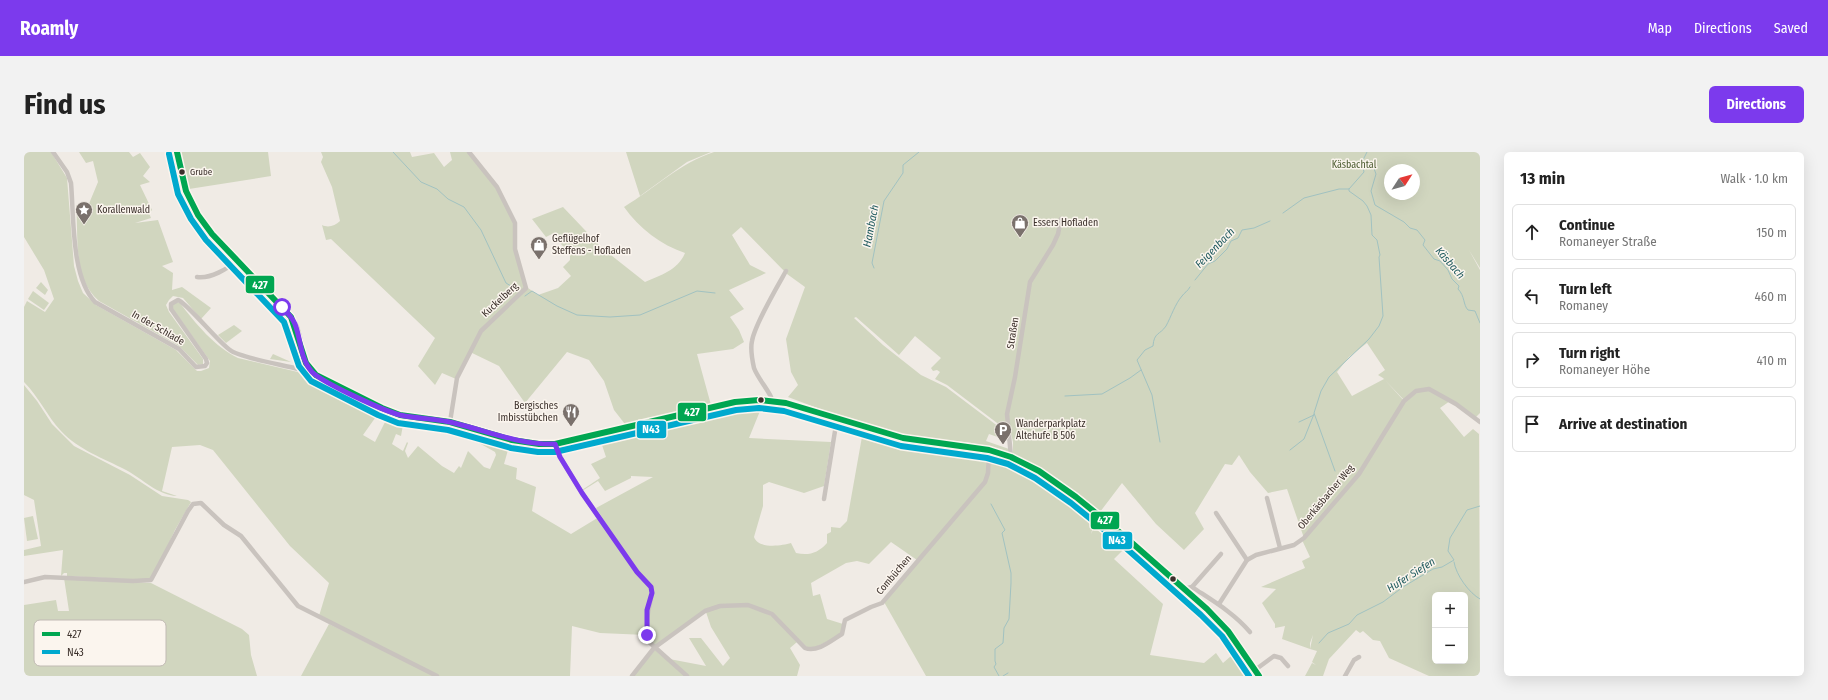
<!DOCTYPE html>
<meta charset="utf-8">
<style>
body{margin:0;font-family:"Fira Sans Condensed",sans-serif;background:#f2f2f2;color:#222}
.controls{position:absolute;right:12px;bottom:12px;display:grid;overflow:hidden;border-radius:6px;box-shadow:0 4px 16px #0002}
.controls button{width:36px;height:36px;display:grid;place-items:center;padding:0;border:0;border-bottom:1px solid #e0e0e0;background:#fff;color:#222;font:20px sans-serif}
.compass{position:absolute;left:1360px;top:12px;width:36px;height:36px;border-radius:50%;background:#fff;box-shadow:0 4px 16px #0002;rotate:54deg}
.stop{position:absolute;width:12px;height:12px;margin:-9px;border:3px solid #7c3aed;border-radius:50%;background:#fff}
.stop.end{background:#7c3aed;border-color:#fff;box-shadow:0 1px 4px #0008}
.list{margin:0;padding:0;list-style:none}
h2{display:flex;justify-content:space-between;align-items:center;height:52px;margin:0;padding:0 16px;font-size:17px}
h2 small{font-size:13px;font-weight:400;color:#767676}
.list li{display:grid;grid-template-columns:26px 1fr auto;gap:12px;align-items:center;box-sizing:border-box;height:56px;margin:0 8px 8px;padding:0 8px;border:1px solid #e0e0e0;border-radius:6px}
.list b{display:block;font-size:15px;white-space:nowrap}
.list p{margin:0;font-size:13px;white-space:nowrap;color:#767676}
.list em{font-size:13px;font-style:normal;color:#767676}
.icon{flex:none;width:22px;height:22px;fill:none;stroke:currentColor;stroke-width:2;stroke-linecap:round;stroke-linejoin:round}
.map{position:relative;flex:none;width:1456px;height:524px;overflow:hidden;border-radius:6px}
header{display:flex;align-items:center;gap:24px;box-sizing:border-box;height:56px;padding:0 20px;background:#7c3aed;color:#fff}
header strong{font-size:19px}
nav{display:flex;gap:22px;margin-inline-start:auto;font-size:14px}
.intro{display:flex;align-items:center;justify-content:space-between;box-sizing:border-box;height:96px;padding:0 24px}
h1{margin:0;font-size:28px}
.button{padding:10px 18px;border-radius:6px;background:#7c3aed;color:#fff;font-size:14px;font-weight:700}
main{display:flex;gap:24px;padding:0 24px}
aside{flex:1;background:#fff;border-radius:6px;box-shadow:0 4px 16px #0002}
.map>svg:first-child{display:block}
.green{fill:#d1d6bf;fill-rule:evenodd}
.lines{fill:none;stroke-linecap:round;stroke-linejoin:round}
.stream{stroke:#a1c2c1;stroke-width:1}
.street{stroke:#c9c3be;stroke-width:4.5}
.primary{stroke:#b8b1ad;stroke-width:7}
.bus-1-casing{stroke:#fbf5ee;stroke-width:9}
.bus-2-casing{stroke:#fbf5ee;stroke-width:9}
.bus-1{stroke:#00a651;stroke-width:6}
.bus-2{stroke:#00a9ce;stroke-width:6}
.route{stroke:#7c3aed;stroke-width:5}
.bus-dot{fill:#3b302b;stroke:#fbf5ee;stroke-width:1.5}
.labels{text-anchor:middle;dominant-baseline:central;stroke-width:3;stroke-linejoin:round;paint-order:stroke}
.bus-label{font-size:9px;fill:#3b302b;stroke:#fbf5ee;text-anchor:start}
.park-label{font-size:10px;fill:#4a5a2e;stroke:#fbf5ee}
.poi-label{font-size:10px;fill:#3b302b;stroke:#fbf5ee;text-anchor:start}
.street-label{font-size:10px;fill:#3b302b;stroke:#fbf5ee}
.water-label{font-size:11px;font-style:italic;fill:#1f5a5e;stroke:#fbf5ee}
.key{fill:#fbf5ee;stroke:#c1bab4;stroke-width:1}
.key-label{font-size:11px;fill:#3b302b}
.line-badge{stroke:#fbf5ee;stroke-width:1.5}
.badge-label{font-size:11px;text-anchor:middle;font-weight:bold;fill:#fff}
</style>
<header>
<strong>Roamly</strong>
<nav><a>Map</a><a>Directions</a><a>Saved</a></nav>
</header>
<div class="intro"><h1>Find us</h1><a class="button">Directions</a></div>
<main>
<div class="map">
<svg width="1456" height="524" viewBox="0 0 1456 524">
<rect width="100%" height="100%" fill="#f0ebe5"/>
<g class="green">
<path d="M 0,0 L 27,0 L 43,26 L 50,114 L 54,129 L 59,141 L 72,153 L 152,198 L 173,219 L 177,219 L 185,216 L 186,209 L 149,157 L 148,154 L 151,150 L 156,151 C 171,171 191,195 214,206 L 278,221 L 296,232 L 356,259 L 339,283 L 351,290 L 365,262 L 374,264 L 373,271 L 379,273 L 377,284 L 372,282 L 368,292 L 379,299 L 383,290 L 384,291 L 381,299 L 384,306 L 394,294 L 418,314 L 430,321 L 435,314 L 437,316 L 444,299 L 460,315 L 466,317 L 472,303 L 471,300 L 448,287 L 450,281 L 506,295 L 506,296 L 486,291 L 480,312 L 493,316 L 492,327 L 512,335 L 508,359 L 547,382 L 575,365 L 625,434 L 626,443 L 622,460 L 622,483 L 576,481 L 548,474 L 546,524 L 415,524 L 295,464 L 305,431 L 266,394 L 189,298 L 176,293 L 148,295 L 138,339 L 153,344 C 133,343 119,327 102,318 C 79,306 55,298 37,279 C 23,264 15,245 0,230 L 0,155 L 3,149 L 21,160 L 30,147 L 20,118 L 0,85 Z"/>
<path d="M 55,0 L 105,0 L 109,5 L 116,1 L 126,15 L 119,24 L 126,30 L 116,33 L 128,58 L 125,61 L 127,66 L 111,71 L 134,68 L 149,110 L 138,114 L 149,121 L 148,138 L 158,135 L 187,156 L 177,167 L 159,146 L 149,144 L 145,148 L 142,153 L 145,160 L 179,207 L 179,212 L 174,213 L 155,194 L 75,149 C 48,126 55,85 52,53 L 64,54 L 74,30 L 69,9 L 62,11 Z"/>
<path d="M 156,0 L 244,0 L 247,24 L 165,37 Z"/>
<path d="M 297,0 L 386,0 L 388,5 L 410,1 L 420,15 L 428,8 L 426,0 L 444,0 L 473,35 L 491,73 L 490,98 L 501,136 L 457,179 L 432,227 L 418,221 L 411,233 L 394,214 L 411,186 L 307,87 L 302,88 L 298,73 C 304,76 311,74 316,69 L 308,35 L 297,10 L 299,5 Z"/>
<path d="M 602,0 L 687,0 L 663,10 L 616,44 Z"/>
<path d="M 690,0 L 1456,0 L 1456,116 L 1445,98 L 1456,118 L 1456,261 L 1452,265 L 1405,236 L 1399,236 L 1380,248 L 1359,226 L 1354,223 L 1361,218 L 1343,191 L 1325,205 L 1313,220 L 1328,244 L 1360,227 L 1381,250 L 1394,240 L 1404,238 L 1426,249 L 1416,256 L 1440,285 L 1449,277 L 1455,282 L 1456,524 L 1405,524 L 1365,506 L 1356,489 L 1349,488 L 1339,479 L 1336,481 L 1332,478 L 1305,507 L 1299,524 L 1281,524 L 1288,511 L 1292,513 L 1288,510 L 1293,499 L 1286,497 L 1289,483 L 1286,491 L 1286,497 L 1258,487 L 1261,474 L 1251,476 L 1251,472 L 1238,451 L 1252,437 L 1237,435 L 1281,416 L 1278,409 L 1286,405 L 1278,388 L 1280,386 L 1263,337 L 1244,341 L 1226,320 L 1215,303 L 1208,313 L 1201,312 L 1171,361 L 1180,377 L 1160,398 L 1132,372 L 1098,331 L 1076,360 L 1034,327 L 989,302 L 989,290 L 986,277 L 977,274 L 923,233 L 911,227 L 916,220 L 913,218 L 909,219 L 907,216 L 917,206 L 891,184 L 875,203 L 832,165 L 830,166 L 859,193 L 897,223 L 922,235 L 975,275 L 983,278 L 985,289 L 965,282 L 962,289 L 985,297 L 985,301 L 948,291 L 878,283 L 820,266 L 764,245 L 774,233 L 767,220 L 762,187 L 781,135 L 763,122 L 717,75 L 708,83 L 726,113 L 742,121 L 705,138 L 720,157 L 706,165 L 715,178 L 720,190 L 709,197 L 673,202 L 687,253 L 604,276 L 590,258 L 580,229 L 565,208 L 543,200 L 501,251 L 475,214 L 446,200 L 458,180 L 504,136 L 514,143 L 534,136 L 547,124 L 539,115 L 546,108 L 546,102 L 528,82 L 522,85 L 508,67 L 539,55 L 578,96 L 621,130 C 637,123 654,118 661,101 C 637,93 615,76 600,55 C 631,36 656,11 690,0 ZM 1366,18 L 1390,18 L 1390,42 L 1366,42 ZM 1411,443 L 1441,443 L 1441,509 L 1411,509 Z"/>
<path d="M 17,130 L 24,138 L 21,143 L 12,136 Z"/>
<path d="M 9,139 L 25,151 L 20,158 L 4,147 Z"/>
<path d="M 210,173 L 218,179 L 202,191 L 194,183 Z"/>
<path d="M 249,202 L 267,210 L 246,207 Z"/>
<path d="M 0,233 L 13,249 L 28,272 L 50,294 L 106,323 L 138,344 L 164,348 L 167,350 L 151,378 L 131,421 L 125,427 L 120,428 L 43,424 L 43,421 L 40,421 L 37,424 L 39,398 L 0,404 L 0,398 L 17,394 L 10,348 L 0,343 Z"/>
<path d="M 711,252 L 729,252 L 735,255 L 736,259 L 725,286 L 807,290 L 800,334 L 780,341 L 745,330 L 739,333 L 739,354 L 730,385 C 734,397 757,394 767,391 L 772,401 C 785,404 794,401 803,391 L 803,382 L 807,380 L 807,375 L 816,376 L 823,369 L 839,279 L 962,300 L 963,322 L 960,331 L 893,408 L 867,390 L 845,412 L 833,409 L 822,411 L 787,431 L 789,444 L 796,442 L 803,467 L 819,472 L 818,482 L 786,498 L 748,462 L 713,452 L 681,459 L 631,497 L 625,482 L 624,458 L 629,437 L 611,416 L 572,356 L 629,325 L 607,324 L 607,326 L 581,339 L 574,329 L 558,339 L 558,338 L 576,326 L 567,312 L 582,305 L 576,287 L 607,280 L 605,277 Z"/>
<path d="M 969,302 L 1014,320 L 1072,364 L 1067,382 L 1075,365 L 1105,392 L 1090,407 L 1139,452 L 1126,503 L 1180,511 L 1192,501 L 1199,511 L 1215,497 L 1233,524 L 902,524 L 860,450 L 961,332 L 967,304 Z"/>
<path d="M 9,364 L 14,387 L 3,389 L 0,366 Z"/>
<path d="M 40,426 L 127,431 L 218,477 L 225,483 L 227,503 L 233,524 L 0,524 L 0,453 L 32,448 L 34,459 L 45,459 Z"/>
<path d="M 724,454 L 748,464 L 773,490 L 766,496 L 776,513 L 773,524 L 609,524 L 631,498 L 640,506 L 682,514 L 665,486 L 677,486 L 699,514 L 706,506 L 687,475 L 682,460 L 696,455 Z"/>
<path d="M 305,472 L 411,524 L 277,524 Z"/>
</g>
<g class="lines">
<g class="stream">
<path d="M 369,0 L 397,30 L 413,37 L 424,47 L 440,55 L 457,78 L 482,131 L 492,137"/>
<path d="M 1343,0 L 1338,10 L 1345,15 L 1349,14 L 1352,22 L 1347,39 L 1351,53 L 1380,70 L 1386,76 L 1393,78 L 1401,88 L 1399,93 L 1410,107 L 1416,109 L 1424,118 L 1428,127 L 1435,134 L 1434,137 C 1441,144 1439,153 1444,158 L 1451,159 L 1456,171"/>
<path d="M 1259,61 L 1280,46 L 1315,37 L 1325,37 L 1340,20 L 1338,11"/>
<path d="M 850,116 L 848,111 L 860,49 L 879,21 L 879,13 L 895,0"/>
<path d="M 1171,128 L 1184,112 L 1191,109 L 1203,97 L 1207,89 L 1214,86 L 1218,78 L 1230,76 L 1246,69"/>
<path d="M 501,144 L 508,139 L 533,154 L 553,163 L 586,165 L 616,163 L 673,139 L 691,141"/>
<path d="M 1041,244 L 1078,242 L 1106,226 L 1117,218"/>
<path d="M 1275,270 L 1290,263"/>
<path d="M 1136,290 L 1128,243 L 1113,208 L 1121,198 L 1129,194 C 1130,180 1136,183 1142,174 C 1147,165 1151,152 1158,144 C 1160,141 1164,139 1166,135"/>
<path d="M 1266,298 L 1280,287 L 1290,262"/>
<path d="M 1311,319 L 1290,261 L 1297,239 L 1305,225 L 1345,187 L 1355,174 L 1359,164 L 1355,105 L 1356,103 L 1353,88 L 1348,83 L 1347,63 L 1343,54 L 1339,49 L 1325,39 L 1325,37"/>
<path d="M 967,352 L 981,378 L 978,381 L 987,421 L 987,431 L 985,467 L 980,476 L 979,491 L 971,497 L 971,509 L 972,512 L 970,515 L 975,524"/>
<path d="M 1430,410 C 1432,423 1445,441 1456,447"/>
<path d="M 1295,491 L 1304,481 L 1325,472 L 1333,463 L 1359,450 L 1379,435 L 1409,417 L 1418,415 L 1430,408 L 1424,399 L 1426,386 L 1443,358 L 1456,354"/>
<path d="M 979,524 L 984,521"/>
</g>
<g class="street">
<path d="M 29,0 L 43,20 L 47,31 C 50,65 47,125 71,150 L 155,197 L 172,215 L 181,214 L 183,211 L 182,207 L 147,157 L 147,152 L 154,148 C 162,150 194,190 206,198 C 216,206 260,213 274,217 L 284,214"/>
<path d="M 173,125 C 186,127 204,117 213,108"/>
<path d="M 748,248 C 747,241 734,227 730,216 C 728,207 726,198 728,189 C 731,172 753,135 762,119"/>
<path d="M 426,270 L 433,226 L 457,179 L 502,136 L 491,97 L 491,71 L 473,35 L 445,0"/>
<path d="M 531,292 L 536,305 L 558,341 L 613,420 L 627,435 L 628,441 L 623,466 L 625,490 L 663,524"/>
<path d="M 987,305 L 983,262 L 991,225 L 1006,130 L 1029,93 L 1034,82 L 1037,67"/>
<path d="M 1243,346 L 1256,396"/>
<path d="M 800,347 L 811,279 L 819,268"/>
<path d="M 1192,361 L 1223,408"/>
<path d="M 0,430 L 21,425 L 109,429 L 127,428 L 164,359 L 169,352 L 177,351 L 200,373 L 217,384 L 274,454 L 413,524"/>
<path d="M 1168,435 L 1197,402"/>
<path d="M 1159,437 L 1168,435 C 1189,449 1210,461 1226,480"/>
<path d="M 1195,452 L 1223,408 L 1232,403 L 1270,393 L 1280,386 L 1335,322 L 1380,249 L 1392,239 L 1405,237 L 1432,252 L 1456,270"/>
<path d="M 1231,518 L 1250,504 L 1257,506 L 1264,514"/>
<path d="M 608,524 L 630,496 L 681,459 L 696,454 L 724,453 L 748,462 L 781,496 C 793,501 808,488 818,482 L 821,468 L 847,455 L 858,451 L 961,330 L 964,321 L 965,298"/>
<path d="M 1321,524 L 1330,508 L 1335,505"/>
</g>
<path class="primary" d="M 153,0 L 162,39 L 174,63 L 188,82 L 267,165 L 272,176 L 282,211 L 292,223 L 358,256 L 376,263 L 426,270 L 488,288 L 515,292 L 531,292 L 711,250 L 735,248 L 762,251 L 848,278 L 879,286 L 965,298 L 987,305 L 1015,319 L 1052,345 L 1099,383 L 1183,457 L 1204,479 L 1235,524"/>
<g class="bus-1-casing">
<path id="bus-1" d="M 153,0 L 162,39 L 174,63 L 188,82 L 267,165 L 282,211 L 292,223 L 358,256 L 376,263 L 426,270 L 488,288 L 515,292 L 531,292 L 711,250 L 735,248 L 762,251 L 879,286 L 965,298 L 987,305 L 1015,319 L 1052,345 L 1099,383 L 1183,457 L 1204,479 L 1235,524"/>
</g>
<g class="bus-2-casing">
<path id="bus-2" d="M 145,2 L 154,42 L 167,67 L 182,88 L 260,170 L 275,214 L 287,229 L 354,263 L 374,271 L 424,278 L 487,296 L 514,300 L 531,300 L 712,258 L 735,256 L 760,259 L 877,294 L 963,306 L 984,312 L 1011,326 L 1047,351 L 1094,389 L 1177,463 L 1198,484 L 1225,524"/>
</g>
<use href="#bus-1" class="bus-1"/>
<use href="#bus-2" class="bus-2"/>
</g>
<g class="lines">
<path class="route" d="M 258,155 C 263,160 268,165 271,172 C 277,187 276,207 288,220 C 299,231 360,259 376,263 C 394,267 412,266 430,271 C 464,279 495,293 531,292 L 536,305 L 558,341 L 613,420 L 627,435 L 628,441 L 623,458 L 623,483"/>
</g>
<defs>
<g id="sight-pin" transform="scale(0.9)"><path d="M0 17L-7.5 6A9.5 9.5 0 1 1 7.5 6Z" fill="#7a716c" stroke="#fbf5ee"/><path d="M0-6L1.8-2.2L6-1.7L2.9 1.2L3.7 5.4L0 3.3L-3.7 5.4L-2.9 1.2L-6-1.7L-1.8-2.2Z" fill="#fff"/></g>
<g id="shop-pin" transform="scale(0.9)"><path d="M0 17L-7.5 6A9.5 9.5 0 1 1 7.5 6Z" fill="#7a716c" stroke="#fbf5ee"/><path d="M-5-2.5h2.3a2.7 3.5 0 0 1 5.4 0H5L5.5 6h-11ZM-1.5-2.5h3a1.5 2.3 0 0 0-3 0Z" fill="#fff"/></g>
<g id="restaurant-pin" transform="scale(0.9)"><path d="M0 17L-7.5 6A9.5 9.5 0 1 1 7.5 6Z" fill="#7a716c" stroke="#fbf5ee"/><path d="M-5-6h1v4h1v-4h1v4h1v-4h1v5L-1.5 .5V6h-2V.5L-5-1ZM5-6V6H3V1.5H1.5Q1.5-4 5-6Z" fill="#fff"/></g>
<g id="parking-pin" transform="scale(0.9)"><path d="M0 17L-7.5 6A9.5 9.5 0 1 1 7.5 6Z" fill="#7a716c" stroke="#fbf5ee"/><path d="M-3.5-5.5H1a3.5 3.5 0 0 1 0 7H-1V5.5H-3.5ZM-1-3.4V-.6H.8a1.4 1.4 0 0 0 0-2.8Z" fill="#fff"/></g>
</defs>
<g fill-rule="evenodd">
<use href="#sight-pin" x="60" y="58"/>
<use href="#shop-pin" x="996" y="71"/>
<use href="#shop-pin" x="515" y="93"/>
<use href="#restaurant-pin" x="547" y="260"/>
<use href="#parking-pin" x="979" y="278"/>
</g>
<g class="bus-dot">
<circle cx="158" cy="20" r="3.5"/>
<circle cx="737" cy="248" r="3.5"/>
<circle cx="1149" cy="427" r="3.5"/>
</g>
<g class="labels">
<g class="bus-label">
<text x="166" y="20">Grube</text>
</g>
<g class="park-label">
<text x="1330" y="13">Käsbachtal</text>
</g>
<g class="poi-label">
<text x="73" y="58">Korallenwald</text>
<text x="1009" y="71">Essers Hofladen</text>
<text x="528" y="87">Geflügelhof<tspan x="528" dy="12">Steffens - Hofladen</tspan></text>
<text x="534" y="254" text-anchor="end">Bergisches<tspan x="534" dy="12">Imbisstübchen</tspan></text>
<text x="992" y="272">Wanderparkplatz<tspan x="992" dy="12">Altehufe B 506</tspan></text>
</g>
<g class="street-label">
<text transform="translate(476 148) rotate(-43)">Kuckelberg</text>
<text transform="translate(134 176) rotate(30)">In der Schlade</text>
<text transform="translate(989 181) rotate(-81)">Straßen</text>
<text transform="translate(1302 345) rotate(-50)">Oberkäsbacher Weg</text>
<text transform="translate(870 423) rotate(-50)">Combüchen</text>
</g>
<g class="water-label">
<text transform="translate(847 74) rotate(-79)">Hambach</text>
<text transform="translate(1191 96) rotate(-46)">Feigenbach</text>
<text transform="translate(1426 111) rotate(49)">Käsbach</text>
<text transform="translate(1387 423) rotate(-32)">Hufer Siefen</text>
</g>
</g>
<rect x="10" y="468" width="132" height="46" rx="6" class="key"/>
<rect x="18" y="480" width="18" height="4" fill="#00a651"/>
<rect x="18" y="498" width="18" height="4" fill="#00a9ce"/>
<g class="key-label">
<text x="43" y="486">427</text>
<text x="43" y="504">N43</text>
</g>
<g class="line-badge">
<rect x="221" y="123" width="30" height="19" rx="4" fill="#00a651"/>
<rect x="653" y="250" width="30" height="20" rx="4" fill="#00a651"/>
<rect x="612" y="268" width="31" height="19" rx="4" fill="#00a9ce"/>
<rect x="1066" y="359" width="30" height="19" rx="4" fill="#00a651"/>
<rect x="1078" y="379" width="31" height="19" rx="4" fill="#00a9ce"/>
</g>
<g class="badge-label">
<text x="236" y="137">427</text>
<text x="668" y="264">427</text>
<text x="627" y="281">N43</text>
<text x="1081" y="372">427</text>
<text x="1093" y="392">N43</text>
</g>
</svg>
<div class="controls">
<button>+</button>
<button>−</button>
</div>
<svg class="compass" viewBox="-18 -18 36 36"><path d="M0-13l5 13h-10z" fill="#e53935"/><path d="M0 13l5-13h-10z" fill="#767676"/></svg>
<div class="stop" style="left:258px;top:155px"></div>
<div class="stop end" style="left:623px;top:483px"></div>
</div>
<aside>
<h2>13 min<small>Walk · 1.0 km</small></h2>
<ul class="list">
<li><svg class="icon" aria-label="ahead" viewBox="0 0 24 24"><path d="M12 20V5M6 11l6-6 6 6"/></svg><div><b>Continue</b><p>Romaneyer Straße</p></div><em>150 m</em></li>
<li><svg class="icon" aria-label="left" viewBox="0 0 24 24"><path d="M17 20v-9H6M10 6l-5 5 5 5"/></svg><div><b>Turn left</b><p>Romaney</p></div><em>460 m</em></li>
<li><svg class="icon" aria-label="right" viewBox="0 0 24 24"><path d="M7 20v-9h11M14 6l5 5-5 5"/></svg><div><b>Turn right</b><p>Romaneyer Höhe</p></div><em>410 m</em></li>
<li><svg class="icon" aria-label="arrive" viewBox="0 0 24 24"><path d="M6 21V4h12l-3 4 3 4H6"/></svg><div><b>Arrive at destination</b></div></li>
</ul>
</aside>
</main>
